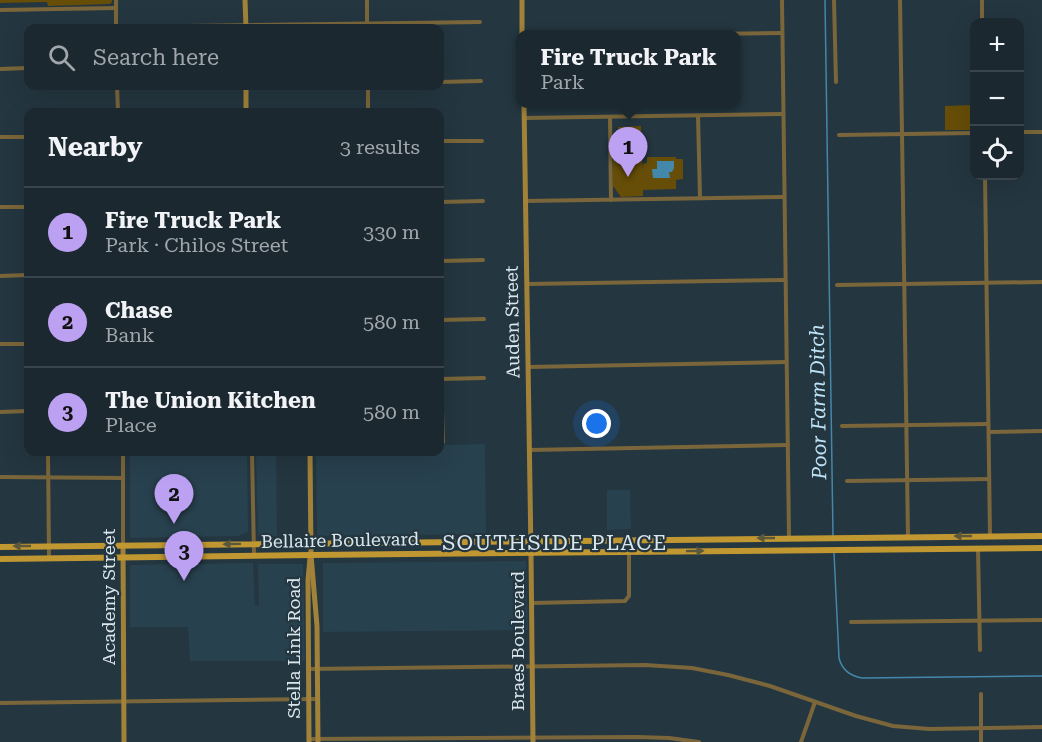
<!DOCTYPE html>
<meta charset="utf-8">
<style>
body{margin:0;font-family:"Roboto Serif",serif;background:#28343c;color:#f1f3f6}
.controls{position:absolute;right:18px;top:18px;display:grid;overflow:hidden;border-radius:12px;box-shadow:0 6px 24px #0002}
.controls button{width:54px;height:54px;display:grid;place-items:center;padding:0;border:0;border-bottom:2px solid #39444c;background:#1b2830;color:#f1f3f6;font:30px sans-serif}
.you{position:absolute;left:597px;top:424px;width:21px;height:21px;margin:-15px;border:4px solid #fff;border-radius:50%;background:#1a73e8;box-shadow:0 0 0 9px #1a73e833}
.badge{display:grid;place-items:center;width:39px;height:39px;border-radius:50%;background:#bca0f2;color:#111;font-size:20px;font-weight:700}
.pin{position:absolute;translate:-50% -50px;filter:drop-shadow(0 2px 3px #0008)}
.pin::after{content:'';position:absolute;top:32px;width:21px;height:18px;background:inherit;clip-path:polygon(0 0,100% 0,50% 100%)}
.popup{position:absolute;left:516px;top:30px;width:225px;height:78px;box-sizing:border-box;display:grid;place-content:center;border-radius:12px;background:#1b2830;filter:drop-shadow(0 2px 4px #0005);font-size:20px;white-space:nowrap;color:#a0a6ab}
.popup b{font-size:22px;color:#f1f3f6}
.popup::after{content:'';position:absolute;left:50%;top:100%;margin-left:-12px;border:12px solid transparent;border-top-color:#1b2830}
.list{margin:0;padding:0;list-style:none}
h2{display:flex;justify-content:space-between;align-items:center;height:78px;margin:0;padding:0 24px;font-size:26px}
h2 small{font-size:20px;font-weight:400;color:#a0a6ab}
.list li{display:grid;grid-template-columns:39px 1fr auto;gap:18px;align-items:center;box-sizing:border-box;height:90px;padding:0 24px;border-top:2px solid #39444c}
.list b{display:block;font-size:22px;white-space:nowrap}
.list p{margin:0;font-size:20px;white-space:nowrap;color:#a0a6ab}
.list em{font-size:20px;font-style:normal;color:#a0a6ab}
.icon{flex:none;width:33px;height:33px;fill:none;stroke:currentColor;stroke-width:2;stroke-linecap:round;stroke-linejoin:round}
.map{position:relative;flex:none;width:1042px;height:742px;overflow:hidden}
.search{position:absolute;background:#1b2830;box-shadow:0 6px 24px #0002;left:24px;top:24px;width:420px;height:66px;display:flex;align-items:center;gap:15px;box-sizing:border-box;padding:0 21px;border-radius:12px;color:#a0a6ab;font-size:22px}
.panel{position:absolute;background:#1b2830;box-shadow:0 6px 24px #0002;left:24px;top:108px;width:420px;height:348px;border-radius:12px}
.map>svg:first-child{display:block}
.built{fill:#28414e}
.green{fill:#664d08}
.water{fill:#4388aa}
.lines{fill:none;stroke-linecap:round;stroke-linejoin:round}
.stream{stroke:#4388aa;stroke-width:1.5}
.street{stroke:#7a663a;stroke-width:4}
.secondary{stroke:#a18238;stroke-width:5}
.primary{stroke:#c09731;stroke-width:6}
.oneway{fill:#5b583b}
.labels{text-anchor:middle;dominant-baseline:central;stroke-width:4.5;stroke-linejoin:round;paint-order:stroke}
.street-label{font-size:18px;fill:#dbe6ec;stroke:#243640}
.water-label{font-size:20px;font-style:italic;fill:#bee2f6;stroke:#243640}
.quarter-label{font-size:21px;letter-spacing:1.5px;fill:#dbe6ec;stroke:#243640}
</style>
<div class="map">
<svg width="1042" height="742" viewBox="0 0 1042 742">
<rect width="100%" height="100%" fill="#243640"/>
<g class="built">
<path d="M 485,444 L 486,534 L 318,536 L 317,532 L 316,452 L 440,452 L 440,445 Z"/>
<path d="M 130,452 L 247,452 L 248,532 L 238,536 L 130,538 Z"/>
<path d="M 256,452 L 276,452 L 277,536 L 258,536 Z"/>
<path d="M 607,490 L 630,490 L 631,529 L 607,530 Z"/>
<path d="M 526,561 L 528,630 L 323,632 L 323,563 Z"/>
<path d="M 253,563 L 255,606 L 259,605 L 258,564 L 303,564 L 305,661 L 190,661 L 188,627 L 130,627 L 130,565 Z"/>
</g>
<g class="green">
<path d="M 0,0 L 112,0 L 112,2 L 110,4 L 48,6 L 47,2 L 0,3 Z"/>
<path d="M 974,105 L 974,130 L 945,130 L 945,106 Z"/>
<path d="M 641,126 L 642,154 L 618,155 L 618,127 Z"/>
<path d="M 647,157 L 676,157 L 676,159 L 683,159 L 683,179 L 676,180 L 676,189 L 643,190 L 643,196 L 621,197 L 613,186 L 613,159 L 642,158 L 643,170 L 643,164 L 647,163 Z"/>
</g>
<path class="water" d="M 657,161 L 674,161 L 674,168 L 672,172 L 669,172 L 670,178 L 653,178 L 652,169 L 657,169 Z"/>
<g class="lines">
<g class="stream">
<path d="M 825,0 L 833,536"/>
<path d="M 834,553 L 839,658 C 842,670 850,676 862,678 L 1042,676"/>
</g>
<g class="street">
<path d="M 116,0 L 116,26"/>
<path d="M 367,0 L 367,28"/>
<path d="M 782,0 L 789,537"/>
<path d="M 834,0 L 836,82"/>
<path d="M 900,0 L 908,537"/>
<path d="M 982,0 L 982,22"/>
<path d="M 0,10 L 116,8"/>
<path d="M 116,27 L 480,22"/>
<path d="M 708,34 L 782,33"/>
<path d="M 0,69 L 28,68"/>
<path d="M 440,82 L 481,81"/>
<path d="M 117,86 L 118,112"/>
<path d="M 368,86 L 368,112"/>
<path d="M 698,116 L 700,198"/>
<path d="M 610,117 L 611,200"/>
<path d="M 524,118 L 782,114"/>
<path d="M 1020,132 L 1042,132"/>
<path d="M 839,135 L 974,133"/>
<path d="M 0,137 L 28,137"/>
<path d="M 440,141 L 482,141"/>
<path d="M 985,176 L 990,536"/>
<path d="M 525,201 L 783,197"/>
<path d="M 440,202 L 483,201"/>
<path d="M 0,207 L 28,207"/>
<path d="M 440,261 L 483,260"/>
<path d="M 0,276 L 28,275"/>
<path d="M 527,284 L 785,280"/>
<path d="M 837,285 L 1042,282"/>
<path d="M 440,320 L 484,319"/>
<path d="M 0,344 L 28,344"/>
<path d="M 528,367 L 786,362"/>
<path d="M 440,379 L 484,378"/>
<path d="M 441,379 L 443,442"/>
<path d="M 0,412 L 28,411"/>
<path d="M 842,426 L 988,424"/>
<path d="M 989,432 L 1042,431"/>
<path d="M 529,450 L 788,445"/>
<path d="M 48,452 L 49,558"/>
<path d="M 252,452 L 254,555"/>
<path d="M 0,477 L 123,478"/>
<path d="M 847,481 L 989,479"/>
<path d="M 123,545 L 123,452"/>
<path d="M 978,549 L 980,650"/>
<path d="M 532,603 L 625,601 L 629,596 L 629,552"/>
<path d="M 851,622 L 1042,620"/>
<path d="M 308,669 L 645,665 L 692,668 L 728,675 L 770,686 L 856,716 L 893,726 L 929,729 L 1042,727"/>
<path d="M 981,694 L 981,742"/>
<path d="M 0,703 L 317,699"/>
<path d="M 309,739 L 637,737 L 669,738 L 699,742"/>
<path d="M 801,742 L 815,702"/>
</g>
<g class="secondary">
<path d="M 245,0 L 246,28"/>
<path d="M 522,0 L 522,34"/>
<path d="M 524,104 L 531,553 L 533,742"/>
<path d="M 246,112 L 246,86"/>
<path d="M 310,452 L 311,555 L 317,626 L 318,742"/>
<path d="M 123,545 L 124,742"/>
<path d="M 309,742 L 308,580 L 310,558"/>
</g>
<g class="primary">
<path d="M 0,547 L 1042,536"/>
<path d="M 0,559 L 311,555 L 1042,548"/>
</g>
</g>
<defs><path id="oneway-solid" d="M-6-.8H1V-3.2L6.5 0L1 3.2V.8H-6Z" transform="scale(1.5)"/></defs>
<g class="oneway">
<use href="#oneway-solid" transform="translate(963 536) rotate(180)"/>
<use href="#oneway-solid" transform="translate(766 538) rotate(180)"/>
<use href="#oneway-solid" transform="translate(232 544) rotate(179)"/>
<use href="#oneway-solid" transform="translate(22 546) rotate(180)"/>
<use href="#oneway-solid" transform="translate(695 551) rotate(-1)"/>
</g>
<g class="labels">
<g class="street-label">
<text transform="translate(512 322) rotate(-91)">Auden Street</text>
<text transform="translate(340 540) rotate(-1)">Bellaire Boulevard</text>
<text transform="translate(108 597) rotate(-90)">Academy Street</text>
<text transform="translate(517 641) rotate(-90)">Braes Boulevard</text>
<text transform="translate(293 648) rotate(-90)">Stella Link Road</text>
</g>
<g class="water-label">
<text transform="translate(818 402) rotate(-91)">Poor Farm Ditch</text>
</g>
<g class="quarter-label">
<text x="555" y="543">SOUTHSIDE PLACE</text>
</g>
</g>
</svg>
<div class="controls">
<button>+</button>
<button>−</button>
<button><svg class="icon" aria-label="locate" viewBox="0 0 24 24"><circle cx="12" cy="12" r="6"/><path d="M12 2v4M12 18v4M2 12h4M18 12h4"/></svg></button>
</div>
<div class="you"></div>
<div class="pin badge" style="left:628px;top:177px">1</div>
<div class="popup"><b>Fire Truck Park</b>Park</div>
<div class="pin badge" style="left:174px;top:524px">2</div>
<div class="pin badge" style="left:184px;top:581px">3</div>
<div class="search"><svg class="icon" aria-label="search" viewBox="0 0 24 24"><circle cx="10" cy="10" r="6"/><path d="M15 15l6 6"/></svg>Search here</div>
<section class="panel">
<h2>Nearby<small>3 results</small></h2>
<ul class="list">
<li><span class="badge">1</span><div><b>Fire Truck Park</b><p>Park · Chilos Street</p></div><em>330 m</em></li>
<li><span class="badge">2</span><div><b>Chase</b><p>Bank</p></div><em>580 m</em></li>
<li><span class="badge">3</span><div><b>The Union Kitchen</b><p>Place</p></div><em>580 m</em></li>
</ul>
</section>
</div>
